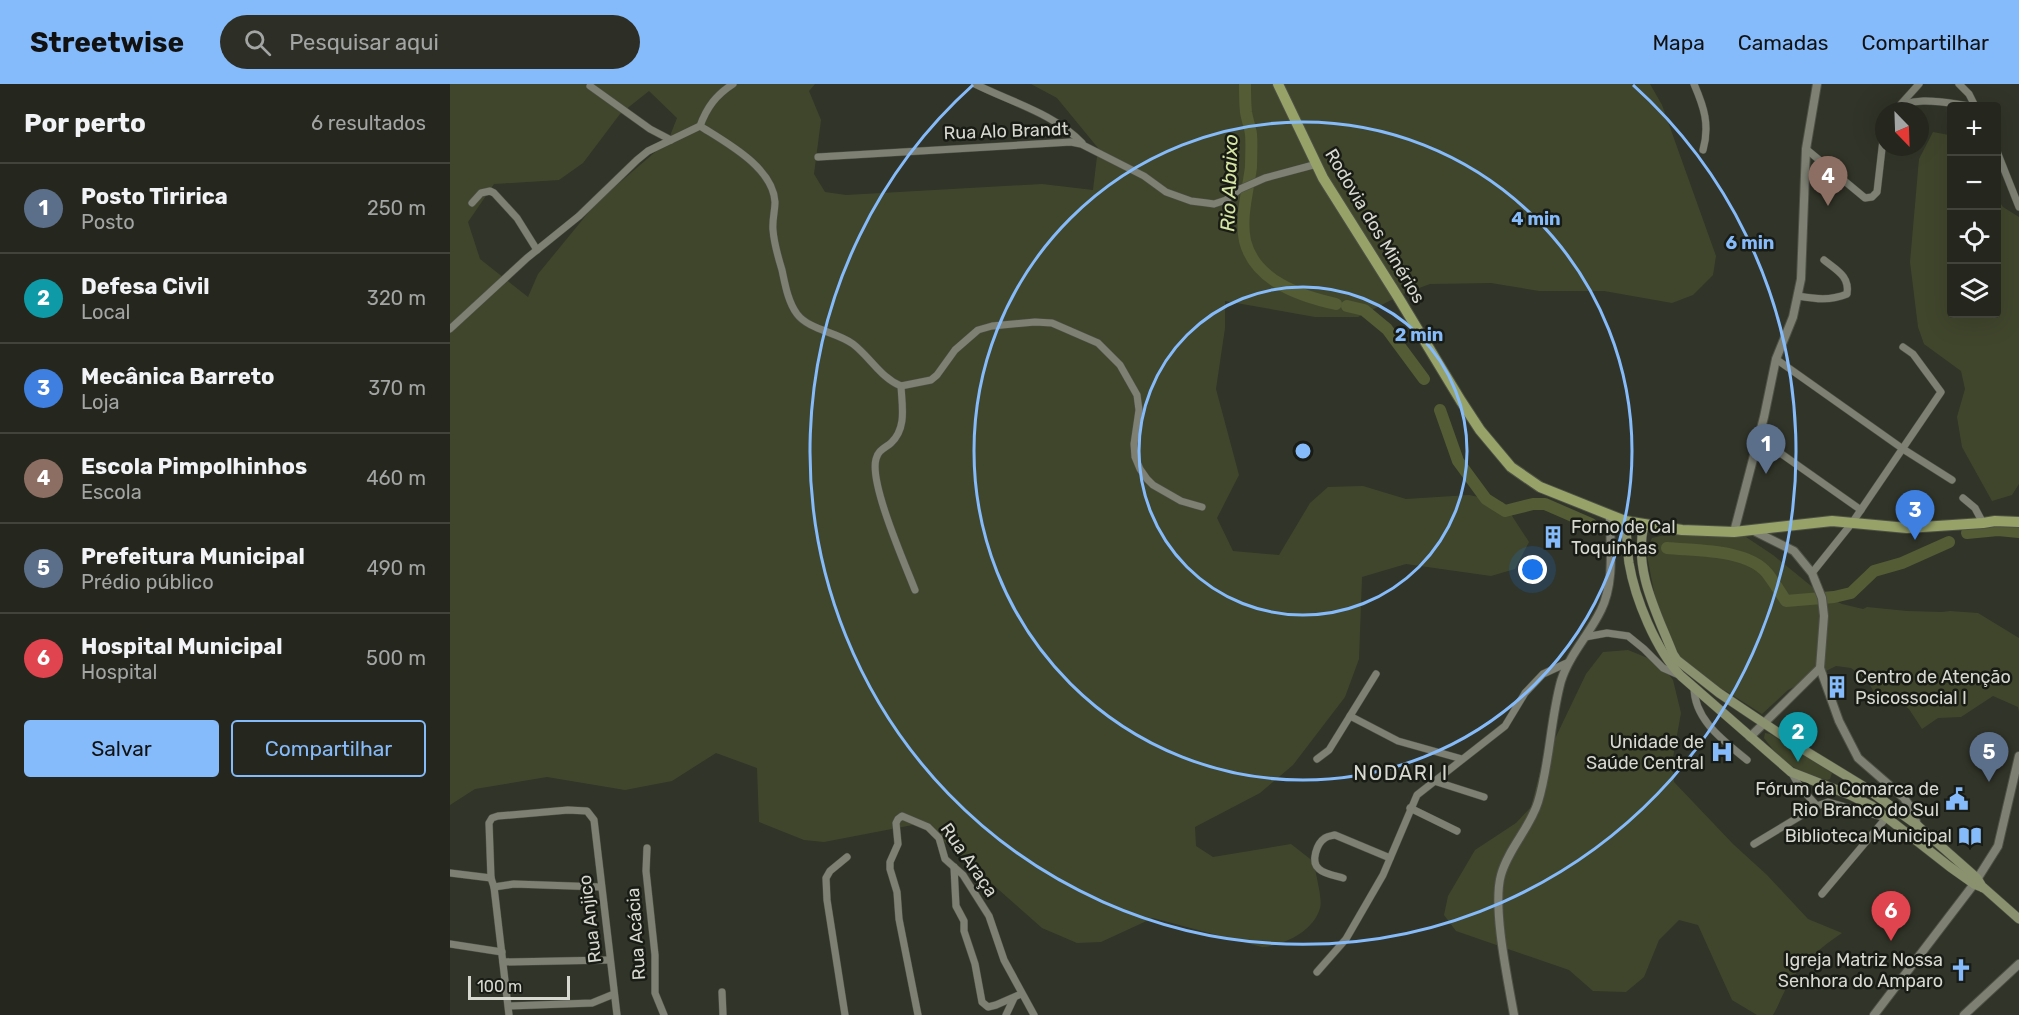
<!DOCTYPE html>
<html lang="pt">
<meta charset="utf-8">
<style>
body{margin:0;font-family:Rubik,sans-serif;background:#2d2f27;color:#f1f3f6}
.controls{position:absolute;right:18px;top:18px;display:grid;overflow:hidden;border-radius:6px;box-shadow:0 6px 24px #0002}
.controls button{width:54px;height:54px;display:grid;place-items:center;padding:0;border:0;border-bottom:2px solid #42443c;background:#25271e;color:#f1f3f6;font:30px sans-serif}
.compass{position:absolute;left:1425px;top:18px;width:54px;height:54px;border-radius:50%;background:#25271e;box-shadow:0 6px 24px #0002;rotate:157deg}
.scale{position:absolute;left:18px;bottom:15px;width:102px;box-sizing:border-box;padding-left:6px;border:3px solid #d7d9d1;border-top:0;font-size:16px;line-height:21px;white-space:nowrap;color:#d7d9d1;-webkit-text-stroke:4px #191b15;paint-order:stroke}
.you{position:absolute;left:1083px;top:486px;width:21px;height:21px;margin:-15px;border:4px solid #fff;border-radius:50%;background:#1a73e8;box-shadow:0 0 0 9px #1a73e833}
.badge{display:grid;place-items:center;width:39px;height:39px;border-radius:50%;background:#86bbfb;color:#fff;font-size:20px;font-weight:700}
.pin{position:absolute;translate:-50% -50px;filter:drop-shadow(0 2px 3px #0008)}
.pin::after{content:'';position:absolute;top:32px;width:21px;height:18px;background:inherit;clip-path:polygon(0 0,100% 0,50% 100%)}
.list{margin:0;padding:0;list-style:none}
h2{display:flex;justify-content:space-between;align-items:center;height:78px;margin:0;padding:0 24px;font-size:26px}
h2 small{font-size:20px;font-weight:400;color:#a3a5a4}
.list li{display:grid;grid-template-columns:39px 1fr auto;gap:18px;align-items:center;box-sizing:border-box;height:90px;padding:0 24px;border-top:2px solid #42443c}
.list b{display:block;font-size:22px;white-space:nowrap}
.list p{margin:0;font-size:20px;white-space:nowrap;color:#a3a5a4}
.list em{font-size:20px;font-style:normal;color:#a3a5a4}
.actions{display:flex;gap:12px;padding:18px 24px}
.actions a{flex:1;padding:14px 0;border:2px solid #86bbfb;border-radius:6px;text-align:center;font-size:21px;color:#86bbfb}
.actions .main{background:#86bbfb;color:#111}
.icon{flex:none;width:33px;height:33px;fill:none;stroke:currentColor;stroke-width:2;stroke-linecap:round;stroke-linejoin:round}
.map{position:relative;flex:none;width:1569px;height:931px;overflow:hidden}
header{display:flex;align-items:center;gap:36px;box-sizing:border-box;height:84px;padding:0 30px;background:#86bbfb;color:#111}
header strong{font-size:28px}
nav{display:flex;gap:33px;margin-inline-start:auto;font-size:21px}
.search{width:420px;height:54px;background:#2d2f27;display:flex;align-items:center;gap:15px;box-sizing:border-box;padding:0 21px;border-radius:33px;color:#a3a5a4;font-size:22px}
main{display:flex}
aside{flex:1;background:#25271e}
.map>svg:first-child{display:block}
.green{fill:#40462c;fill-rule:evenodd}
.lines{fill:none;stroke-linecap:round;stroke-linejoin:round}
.river{stroke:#545c35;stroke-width:12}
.minor-casing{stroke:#4e5046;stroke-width:8}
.tertiary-casing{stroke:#4e5046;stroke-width:10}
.secondary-casing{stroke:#4e5046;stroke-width:10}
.primary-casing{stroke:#4e5046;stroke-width:12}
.minor{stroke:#7d8073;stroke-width:7}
.tertiary{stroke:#7d8073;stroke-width:8}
.secondary{stroke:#8a916e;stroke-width:9}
.primary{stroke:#96a268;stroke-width:10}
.ring{fill:none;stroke:#86bbfb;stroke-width:3}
.labels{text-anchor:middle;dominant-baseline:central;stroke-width:5;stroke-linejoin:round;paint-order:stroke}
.street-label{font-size:18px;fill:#d7d9d1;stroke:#191b15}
.poi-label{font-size:18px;fill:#d7d9d1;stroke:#191b15;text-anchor:end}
.water-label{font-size:20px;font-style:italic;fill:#d6e6a2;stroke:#191b15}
.neighbourhood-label{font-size:20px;letter-spacing:1.5px;fill:#d7d9d1;stroke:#191b15}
.centre{fill:#86bbfb;stroke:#191b15;stroke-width:3}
.ring-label{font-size:18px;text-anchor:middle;font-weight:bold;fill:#86bbfb;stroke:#191b15;stroke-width:5;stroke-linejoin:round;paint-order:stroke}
</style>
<header>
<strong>Streetwise</strong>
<div class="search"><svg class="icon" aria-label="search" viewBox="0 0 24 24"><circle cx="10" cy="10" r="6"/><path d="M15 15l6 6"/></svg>Pesquisar aqui</div>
<nav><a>Mapa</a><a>Camadas</a><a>Compartilhar</a></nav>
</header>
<main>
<aside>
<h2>Por perto<small>6 resultados</small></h2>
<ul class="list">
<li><span class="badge" style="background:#5c6f8a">1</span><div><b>Posto Tiririca</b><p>Posto</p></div><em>250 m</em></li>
<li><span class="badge" style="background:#0f9aa8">2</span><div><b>Defesa Civil</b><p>Local</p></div><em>320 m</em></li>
<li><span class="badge" style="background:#3f7fe0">3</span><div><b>Mecânica Barreto</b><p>Loja</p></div><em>370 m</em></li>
<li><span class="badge" style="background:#8d6e63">4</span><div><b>Escola Pimpolhinhos</b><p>Escola</p></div><em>460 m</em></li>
<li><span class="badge" style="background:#5c6f8a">5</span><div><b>Prefeitura Municipal</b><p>Prédio público</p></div><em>490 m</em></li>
<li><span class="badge" style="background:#e0444e">6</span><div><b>Hospital Municipal</b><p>Hospital</p></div><em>500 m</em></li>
</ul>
<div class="actions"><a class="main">Salvar</a><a>Compartilhar</a></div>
</aside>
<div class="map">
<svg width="1569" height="931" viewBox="0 0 1569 931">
<rect width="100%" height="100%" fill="#313428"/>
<g class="green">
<path d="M 0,0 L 365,0 L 359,7 L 371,36 L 364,90 L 375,108 L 396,111 L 592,100 L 643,106 L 648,64 L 607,14 L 581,0 L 1200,0 L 1212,21 L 1266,172 L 1263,191 L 1243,211 L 1222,219 L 1154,207 L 1089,207 L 1041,199 L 980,200 L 953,210 L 908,233 L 865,233 L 775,217 L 775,244 L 766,305 L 789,391 L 767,434 L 783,467 L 829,471 L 860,419 L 878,403 L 913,402 L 956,415 L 1019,411 L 1053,418 L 1079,458 L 1065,485 L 1041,492 L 956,480 L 912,493 L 909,575 L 895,613 L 843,681 L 810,709 L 745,743 L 746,762 L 763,773 L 841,760 L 864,778 C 865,789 873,815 870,824 C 864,847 833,862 812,863 L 703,834 L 651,858 L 627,859 L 592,844 L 473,739 L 374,758 L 354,756 L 309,738 L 307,684 L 266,669 L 222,697 L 175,706 L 97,693 L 25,705 L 0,721 ZM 199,7 L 227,34 L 218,57 L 147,118 L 88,190 L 78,213 L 30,175 L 18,138 L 44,100 L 109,96 L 133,79 L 170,30 Z"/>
<path d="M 1483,48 L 1499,51 L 1501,54 L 1502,230 L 1546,230 L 1547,114 L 1553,123 L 1569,133 L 1569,400 L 1562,411 L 1542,417 L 1512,363 L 1507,333 L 1515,305 L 1511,287 L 1474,260 L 1468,243 L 1460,178 L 1469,75 Z"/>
<path d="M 1254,445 L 1296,453 L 1323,471 L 1371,510 L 1392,520 L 1413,525 L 1417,523 L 1457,527 L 1492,528 L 1500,527 L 1528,529 L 1569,554 L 1569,628 L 1568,623 L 1543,612 L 1511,633 L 1488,634 L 1472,645 L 1459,625 L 1444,615 L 1432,622 L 1417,596 L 1401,584 L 1386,582 L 1338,606 L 1312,630 L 1276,607 L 1271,605 L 1229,576 L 1205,513 L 1196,466 L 1202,454 C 1219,450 1235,447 1254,445 Z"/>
<path d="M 1178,566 L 1210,579 L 1223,596 L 1231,629 L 1222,679 L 1224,698 L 1283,760 L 1317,791 L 1358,835 L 1392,849 C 1372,862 1350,881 1338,901 C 1332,911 1329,921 1323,931 L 1307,931 L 1282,916 L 1248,841 L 1229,836 L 1209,856 L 1194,893 L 1176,908 L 1143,907 L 1119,886 L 1006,847 L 994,831 L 998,812 L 1025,766 L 1066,739 L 1081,723 L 1091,684 L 1136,590 L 1153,568 Z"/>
<path d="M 1315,649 L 1320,650 L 1382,689 L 1380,695 L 1377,696 C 1346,687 1334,681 1314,654 Z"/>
</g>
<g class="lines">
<g class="river">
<path d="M 795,0 C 795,9 795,19 796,28 C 797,35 800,43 801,50 C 802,61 801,73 801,83 C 798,107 790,133 795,157 C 805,197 850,212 886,220"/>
<path d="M 897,222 L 914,226 L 937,245 L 974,295"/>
<path d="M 990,326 L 1008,377 L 1036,415 L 1055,427 L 1083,420 L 1095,420 L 1141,440"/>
<path d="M 1517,449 L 1548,446 L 1569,448"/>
<path d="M 1217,464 C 1247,467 1297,465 1317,489 C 1324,498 1330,508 1336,517 L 1384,513 L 1401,509 L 1424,487 L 1452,479 L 1499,458"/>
</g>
<g class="minor-casing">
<g id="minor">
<path d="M 525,0 C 561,18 605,30 632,59"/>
<path d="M 1244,0 C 1254,23 1260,41 1253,66"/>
<path d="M 1509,0 L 1519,10 L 1525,22"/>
<path d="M 140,2 L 200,45 L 221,56"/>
<path d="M 1451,20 L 1469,0"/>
<path d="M 1441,27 C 1464,10 1496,19 1522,22"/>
<path d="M 250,42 C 275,58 323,83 325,118 C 325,127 322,136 323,146 C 324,159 328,173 332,186 C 335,200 338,218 347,230 C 359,246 387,248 403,260 C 420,273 431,294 451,302 L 481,296 L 487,291 L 505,266 L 528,246 L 542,242 L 585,238 L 602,239 L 648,259 L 670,281 L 687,311 L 689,326 L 684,360 L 685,373 L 690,385 L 697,395 L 703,401 L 731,417 L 752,423"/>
<path d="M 1356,65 L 1415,114 L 1422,113 L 1427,108 L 1434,47"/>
<path d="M 1546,65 L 1569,123"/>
<path d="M 368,73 L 621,58 L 631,60 L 694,92 L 716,108 L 741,117 L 757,119 L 764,120 L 776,116 L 790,105 L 815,94 L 867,80"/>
<path d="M 22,119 L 31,109 L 40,107 L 44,109 L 67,134 L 87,166"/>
<path d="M 1348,212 C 1366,215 1380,217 1397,210 C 1400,192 1386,186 1374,176"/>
<path d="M 0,245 L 77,174 L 129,132 L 187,76 L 198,67 L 250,42 C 257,23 266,11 283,0"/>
<path d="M 1326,275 L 1453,365 L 1502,396"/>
<path d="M 451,302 C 452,322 457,344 441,359 C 435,364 428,366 426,375 C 419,399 455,480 465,506"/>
<path d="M 1309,354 L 1411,426"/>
<path d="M 1513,414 L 1525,424 L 1533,439"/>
<path d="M 1362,489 L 1402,439 L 1491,308 L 1463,270 L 1453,263"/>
<path d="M 1135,553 L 1157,549 L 1178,552 L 1194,565 L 1213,584 L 1229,591"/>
<path d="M 1244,603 C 1244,636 1274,657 1297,676"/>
<path d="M 900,632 L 926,590"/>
<path d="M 867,675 L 879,666 L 900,632 L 948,657 L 1012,675"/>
<path d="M 1341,688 L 1350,703 L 1367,722"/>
<path d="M 984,697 L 1034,713"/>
<path d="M 960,724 L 1007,747"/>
<path d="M 1304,760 L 1367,722 L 1378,718 L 1436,734 L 1372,810"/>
<path d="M 197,764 L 196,787 L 205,871 L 205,909 L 214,931"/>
<path d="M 504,783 L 506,822 L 514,837 L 514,847 L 525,880 L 532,918 L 538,923 L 546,921 L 571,910"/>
<path d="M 0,789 L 41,794"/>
<path d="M 893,794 C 886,792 874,790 869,785 C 860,778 867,759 875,754 C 878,752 881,752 885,751 L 940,774"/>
<path d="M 44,803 L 64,800 L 151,803"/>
<path d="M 0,860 L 52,868"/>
<path d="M 53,878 L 159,876"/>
<path d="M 867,888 L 896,855 L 933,791 L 967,711 L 1055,642 L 1075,609 L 1093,590 L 1119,578"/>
<path d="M 272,908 L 273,931"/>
<path d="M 59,922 L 142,919 L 164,910"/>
<path d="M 59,931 L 44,803 L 41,794 L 39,739 L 42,734 L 48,732 L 118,726 L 137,727 L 144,736 L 167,931"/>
<path d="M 395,931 L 377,816 L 376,794 L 380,787 L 397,773"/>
<path d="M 468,931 L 449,835 L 447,808 L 440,785 L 440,778 L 448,760 L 446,739 L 448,735 L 452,732 L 478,743 L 489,754 L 495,775 L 513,791 L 539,832 L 554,876 L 584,931"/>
<path d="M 556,931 L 564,914"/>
</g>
</g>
<g class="tertiary-casing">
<g id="tertiary">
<path d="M 1302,446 L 1344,467 L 1362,489 L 1372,514 L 1374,532 L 1370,584 L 1389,637 L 1408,674 L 1454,714 L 1463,727 L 1467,741"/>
<path d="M 1284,448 L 1314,333 L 1326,275 L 1343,233 L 1351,195 L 1356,65 L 1367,0"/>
<path d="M 1300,653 L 1370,584"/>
<path d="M 1064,931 C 1058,897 1042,823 1051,791 C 1058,765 1080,744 1088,718 C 1100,679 1100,637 1111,597 C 1119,571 1139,551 1151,526 C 1165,498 1160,462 1160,432"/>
<path d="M 1424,931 L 1524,800 L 1548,762 L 1569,672"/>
<path d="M 1514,931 L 1569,880"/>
</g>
</g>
<g class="secondary-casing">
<g id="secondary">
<path d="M 1175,437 C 1177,451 1177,465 1179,479 C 1185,515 1206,566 1231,592 L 1341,688 L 1400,711 L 1422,722 L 1500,783 L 1524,800 L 1534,804 L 1569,835"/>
<path d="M 1194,441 C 1183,486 1207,529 1223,570 L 1227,576 L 1269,609 L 1354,666 L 1413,702 L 1467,741 L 1527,794 L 1533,804"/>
</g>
</g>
<g class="primary-casing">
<path id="primary" d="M 828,0 L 873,94 L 948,213 L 1011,317 L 1030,346 L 1061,383 L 1090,403 L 1175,437 L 1232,446 L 1284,448 L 1382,437 L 1457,444 L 1533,439 L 1545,437 L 1569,438"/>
</g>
<use href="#minor" class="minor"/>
<use href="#tertiary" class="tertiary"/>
<use href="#secondary" class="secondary"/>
<use href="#primary" class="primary"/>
</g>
<g class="ring">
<circle cx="853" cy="367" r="164"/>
<circle cx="853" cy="367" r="329"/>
<path d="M1183 1A493 493 0 1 1 523 1"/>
</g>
<defs>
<g id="building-bare" transform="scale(1.8)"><path d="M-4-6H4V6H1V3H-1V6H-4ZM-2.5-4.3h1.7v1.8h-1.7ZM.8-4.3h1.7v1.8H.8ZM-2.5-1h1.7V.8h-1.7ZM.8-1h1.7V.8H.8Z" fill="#86bbfb" stroke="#191b15" stroke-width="2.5" paint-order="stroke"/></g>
<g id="hospital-bare" transform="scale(1.8)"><path d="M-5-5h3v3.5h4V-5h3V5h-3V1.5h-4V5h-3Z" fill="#86bbfb" stroke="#191b15" stroke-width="2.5" paint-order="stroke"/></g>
<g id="civic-bare" transform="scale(1.8)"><path d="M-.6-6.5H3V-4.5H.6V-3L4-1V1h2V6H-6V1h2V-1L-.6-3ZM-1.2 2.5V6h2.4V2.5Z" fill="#86bbfb" stroke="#191b15" stroke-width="2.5" paint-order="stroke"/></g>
<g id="library-bare" transform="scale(1.8)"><path d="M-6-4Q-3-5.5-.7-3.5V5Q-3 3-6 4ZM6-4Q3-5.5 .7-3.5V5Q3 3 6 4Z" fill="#86bbfb" stroke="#191b15" stroke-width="2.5" paint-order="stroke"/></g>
<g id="church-bare" transform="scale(1.8)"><path d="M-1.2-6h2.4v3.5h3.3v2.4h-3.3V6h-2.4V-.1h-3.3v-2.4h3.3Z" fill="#86bbfb" stroke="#191b15" stroke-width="2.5" paint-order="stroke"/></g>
</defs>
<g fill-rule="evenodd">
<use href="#building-bare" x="1103" y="453"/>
<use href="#building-bare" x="1387" y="603"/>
<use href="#hospital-bare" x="1272" y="668"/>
<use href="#civic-bare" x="1507" y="715"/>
<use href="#library-bare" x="1520" y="752"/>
<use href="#church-bare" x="1511" y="886"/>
</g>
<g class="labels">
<g class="street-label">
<text transform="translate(556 47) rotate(-2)">Rua Alo Brandt</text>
<text transform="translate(925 142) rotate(59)">Rodovia dos Minérios</text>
<text transform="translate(519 776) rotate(55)">Rua Araça</text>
<text transform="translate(140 835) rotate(-97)">Rua Anjico</text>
<text transform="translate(186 850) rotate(-94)">Rua Acácia</text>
</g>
<g class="poi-label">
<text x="1121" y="443" text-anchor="start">Forno de Cal<tspan x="1121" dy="21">Toquinhas</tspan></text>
<text x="1405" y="593" text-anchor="start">Centro de Atenção<tspan x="1405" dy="21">Psicossocial I</tspan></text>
<text x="1254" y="658">Unidade de<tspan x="1254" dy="21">Saúde Central</tspan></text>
<text x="1489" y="705">Fórum da Comarca de<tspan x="1489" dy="21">Rio Branco do Sul</tspan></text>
<text x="1502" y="752">Biblioteca Municipal</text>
<text x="1493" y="876">Igreja Matriz Nossa<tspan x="1493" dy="21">Senhora do Amparo</tspan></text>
</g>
<g class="water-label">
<text transform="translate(779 99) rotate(-88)">Rio Abaixo</text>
</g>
<g class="neighbourhood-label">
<text x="951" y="689">NODARI I</text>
</g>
</g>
<circle cx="853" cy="367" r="9" class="centre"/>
<g class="ring-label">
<text x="1086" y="141">4 min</text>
<text x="1300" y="165">6 min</text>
<text x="969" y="257">2 min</text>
</g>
</svg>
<div class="controls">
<button>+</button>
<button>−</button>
<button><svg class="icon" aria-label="locate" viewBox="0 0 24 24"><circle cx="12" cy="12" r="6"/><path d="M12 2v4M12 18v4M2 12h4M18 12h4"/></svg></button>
<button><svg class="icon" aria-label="layers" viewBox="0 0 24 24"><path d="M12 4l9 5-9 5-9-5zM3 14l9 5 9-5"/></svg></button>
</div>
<svg class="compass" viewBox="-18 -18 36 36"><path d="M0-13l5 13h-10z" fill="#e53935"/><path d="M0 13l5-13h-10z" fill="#a3a5a4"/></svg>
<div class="scale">100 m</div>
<div class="you"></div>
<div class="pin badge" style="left:1316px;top:390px;background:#5c6f8a">1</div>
<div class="pin badge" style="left:1348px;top:678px;background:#0f9aa8">2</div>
<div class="pin badge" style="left:1465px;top:456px;background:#3f7fe0">3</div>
<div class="pin badge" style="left:1378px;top:122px;background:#8d6e63">4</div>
<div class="pin badge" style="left:1539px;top:698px;background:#5c6f8a">5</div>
<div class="pin badge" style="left:1441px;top:857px;background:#e0444e">6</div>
</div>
</main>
